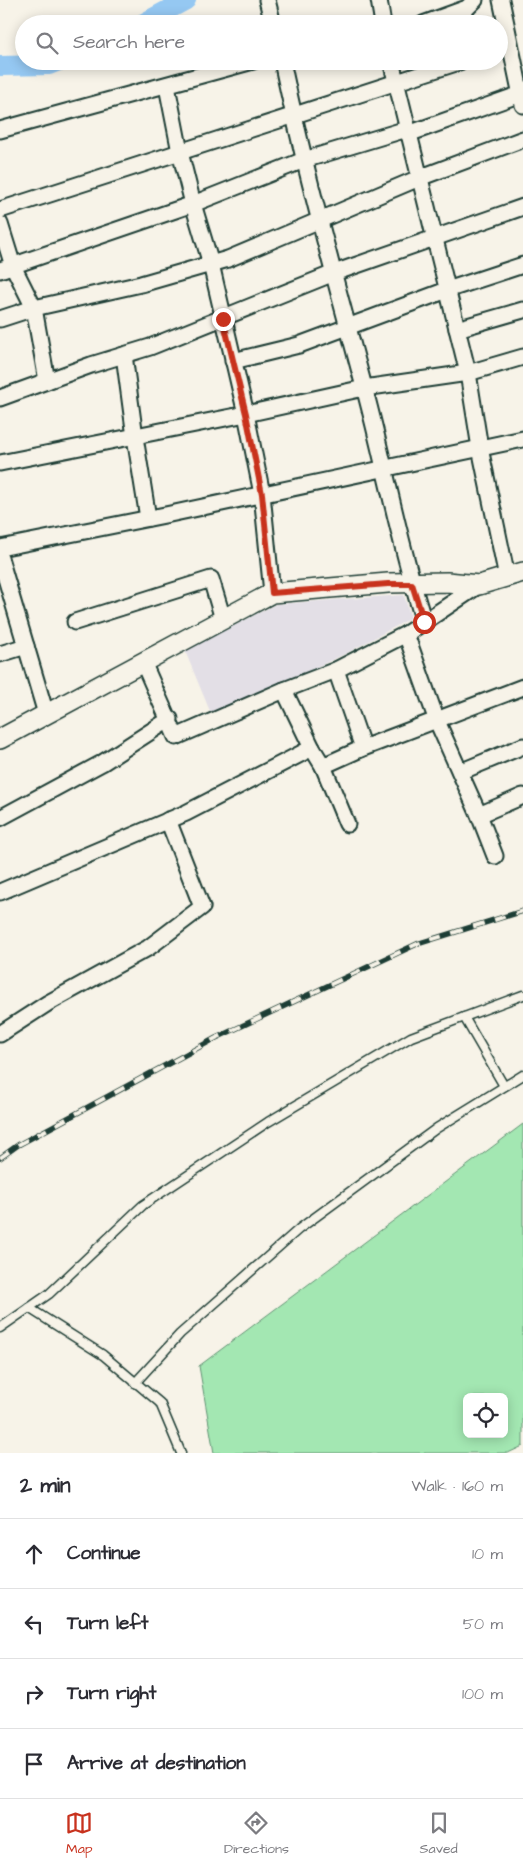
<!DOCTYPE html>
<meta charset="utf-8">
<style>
body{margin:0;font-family:"Architects Daughter",sans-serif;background:#f2f2f3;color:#2b2b33}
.controls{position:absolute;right:15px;bottom:15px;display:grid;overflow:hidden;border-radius:8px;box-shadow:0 2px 12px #0003}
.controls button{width:45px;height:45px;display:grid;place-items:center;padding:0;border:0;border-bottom:1px solid #e1e1e2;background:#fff;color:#2b2b33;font:25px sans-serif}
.stop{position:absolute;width:15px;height:15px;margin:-11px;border:4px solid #c8321e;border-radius:50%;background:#fff}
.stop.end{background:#c8321e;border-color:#fff;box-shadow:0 1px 5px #0008}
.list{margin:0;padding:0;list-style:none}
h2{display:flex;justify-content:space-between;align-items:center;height:65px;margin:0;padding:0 20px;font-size:21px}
h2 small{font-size:16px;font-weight:400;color:#7c7c81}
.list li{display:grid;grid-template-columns:32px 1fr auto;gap:15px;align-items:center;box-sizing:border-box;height:70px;padding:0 20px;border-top:1px solid #e1e1e2}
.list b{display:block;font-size:19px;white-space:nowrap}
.list em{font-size:16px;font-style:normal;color:#7c7c81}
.icon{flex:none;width:28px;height:28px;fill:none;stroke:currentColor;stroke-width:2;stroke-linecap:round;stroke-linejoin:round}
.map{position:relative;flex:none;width:523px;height:1453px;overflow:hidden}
.search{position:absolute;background:#fff;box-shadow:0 2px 12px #0003;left:15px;right:15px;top:15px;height:55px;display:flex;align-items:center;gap:12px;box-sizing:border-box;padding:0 18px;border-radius:28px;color:#7c7c81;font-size:19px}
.sheet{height:345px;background:#fff}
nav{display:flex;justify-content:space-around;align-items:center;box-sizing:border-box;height:70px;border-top:1px solid #e1e1e2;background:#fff;font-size:14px;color:#7c7c81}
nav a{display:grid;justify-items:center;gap:2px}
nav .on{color:#c8321e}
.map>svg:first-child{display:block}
.built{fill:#e3dfe6}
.green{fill:#a3e7b2;stroke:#619273;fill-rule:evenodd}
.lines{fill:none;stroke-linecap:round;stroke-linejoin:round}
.canal{stroke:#95c8f2;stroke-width:20}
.service-casing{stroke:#1f3d34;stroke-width:11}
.minor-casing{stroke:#1f3d34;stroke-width:19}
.tertiary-casing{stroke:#1f3d34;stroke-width:22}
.service{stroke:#f7f3e8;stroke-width:8}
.minor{stroke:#f7f3e8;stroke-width:15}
.tertiary{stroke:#f7f3e8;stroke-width:19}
.rail-casing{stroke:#1f3d34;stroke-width:5.5}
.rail{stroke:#f7f3e8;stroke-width:4;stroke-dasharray:11;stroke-linecap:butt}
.route{stroke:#c8321e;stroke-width:6}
</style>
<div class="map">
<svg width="523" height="1453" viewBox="0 0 523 1453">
<rect width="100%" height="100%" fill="#f7f3e8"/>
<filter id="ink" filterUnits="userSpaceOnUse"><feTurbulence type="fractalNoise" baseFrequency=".02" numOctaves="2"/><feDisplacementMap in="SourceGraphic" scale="10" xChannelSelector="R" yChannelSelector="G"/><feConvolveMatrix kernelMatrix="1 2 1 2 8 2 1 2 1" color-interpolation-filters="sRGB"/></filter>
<g filter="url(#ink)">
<path class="built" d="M 404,595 L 411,618 L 347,653 L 212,716 L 185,651 L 276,604 Z"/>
<path class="green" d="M 523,1124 L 523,1446 L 508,1453 L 214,1453 L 199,1366 ZM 467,1397 L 504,1397 L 504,1434 L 467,1434 Z"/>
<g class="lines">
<g class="canal">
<path d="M 142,24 L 186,0"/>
<path d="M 0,66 L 49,65 L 59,61"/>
</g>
<g class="service-casing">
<g id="service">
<path d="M 464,1017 L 504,1086"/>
<path d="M 29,1308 L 103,1355 L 160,1403 L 181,1453"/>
<path d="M 0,1328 L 49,1294 L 143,1205 L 268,1122 L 411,1037 L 523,995"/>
<path d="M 135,1383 L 180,1334 L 299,1229 L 437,1128 L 523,1075"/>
</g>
</g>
<g class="minor-casing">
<g id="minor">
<path d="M 267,0 L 273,24"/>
<path d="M 379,0 L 383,24"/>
<path d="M 501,0 L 523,105"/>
<path d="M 423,24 L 467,8 L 475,0"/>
<path d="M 282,61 C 306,176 338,289 368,402 C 387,475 401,550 424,622"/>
<path d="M 391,61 L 468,373 L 480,448 L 507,577"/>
<path d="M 167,86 L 180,152 L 193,204 L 211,264 L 246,414 L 262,494 L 272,593"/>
<path d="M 0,130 L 253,61"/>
<path d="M 408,134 L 521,94"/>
<path d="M 0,210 L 462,61"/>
<path d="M 0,224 L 13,266 L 34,308 L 47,381"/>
<path d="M 0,270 L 193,204 L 304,160 L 407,129"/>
<path d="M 0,319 L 34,308 L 141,284 L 228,259 L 419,178 L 523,139"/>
<path d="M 457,329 L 523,310"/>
<path d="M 124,355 L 135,437 L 148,518"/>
<path d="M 233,361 L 299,345 L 447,290 L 523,265"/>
<path d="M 0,398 L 91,365 L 150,347 L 334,273 L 523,207"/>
<path d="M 0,463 L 246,414 L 364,388 L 468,373 L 523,357"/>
<path d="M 0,548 L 170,514 L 523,439"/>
<path d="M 0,558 L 46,714"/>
<path d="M 479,585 L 406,634 L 437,721 L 479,815 L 495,856"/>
<path d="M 75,622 L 211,579 L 223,619"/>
<path d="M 0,654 L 26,646"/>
<path d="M 143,662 L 176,737 L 284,690 L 336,670"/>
<path d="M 284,690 L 312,748"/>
<path d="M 363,748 L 336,670 L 406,634"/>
<path d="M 323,766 L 347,824"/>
<path d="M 460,772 L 523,746"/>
<path d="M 479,815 L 523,796"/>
<path d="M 0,818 L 102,763 L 170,719"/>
<path d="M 0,892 L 186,813 L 312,748 L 323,766 L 363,748 L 523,687"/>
<path d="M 0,1034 L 48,1003 L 148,948 L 202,907 L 168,820"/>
</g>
</g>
<g class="tertiary-casing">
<path id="tertiary" d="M 0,739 L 272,593 L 388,583 L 447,582 L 479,585 L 523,572"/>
</g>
<use href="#service" class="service"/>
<use href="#minor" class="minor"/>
<use href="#tertiary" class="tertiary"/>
<g class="rail-casing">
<path id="rail" d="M 0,1158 L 18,1145 L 216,1038 L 417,944 L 523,911"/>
</g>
<use href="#rail" class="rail"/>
</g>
</g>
<g class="lines" filter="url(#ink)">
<path class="route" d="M 223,319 L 246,414 L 262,494 L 272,593 L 388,584 L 412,584 L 424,622"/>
</g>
</svg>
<div class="controls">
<button><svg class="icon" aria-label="locate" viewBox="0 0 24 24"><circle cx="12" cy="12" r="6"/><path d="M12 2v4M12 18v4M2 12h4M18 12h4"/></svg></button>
</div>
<div class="stop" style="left:424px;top:622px"></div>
<div class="stop end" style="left:223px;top:319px"></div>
<div class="search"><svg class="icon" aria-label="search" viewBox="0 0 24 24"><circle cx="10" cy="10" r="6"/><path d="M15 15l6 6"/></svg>Search here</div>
</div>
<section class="sheet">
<h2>2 min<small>Walk · 160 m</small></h2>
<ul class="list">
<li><svg class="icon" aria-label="ahead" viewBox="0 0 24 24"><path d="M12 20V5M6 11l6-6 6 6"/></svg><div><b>Continue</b></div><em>10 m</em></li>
<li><svg class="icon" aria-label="left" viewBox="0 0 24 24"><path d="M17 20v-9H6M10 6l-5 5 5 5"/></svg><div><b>Turn left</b></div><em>50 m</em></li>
<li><svg class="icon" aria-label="right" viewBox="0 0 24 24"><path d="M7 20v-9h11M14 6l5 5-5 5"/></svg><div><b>Turn right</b></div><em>100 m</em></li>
<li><svg class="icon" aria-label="arrive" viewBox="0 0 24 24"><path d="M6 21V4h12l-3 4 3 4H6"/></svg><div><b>Arrive at destination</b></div></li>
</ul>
</section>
<nav>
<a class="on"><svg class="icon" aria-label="map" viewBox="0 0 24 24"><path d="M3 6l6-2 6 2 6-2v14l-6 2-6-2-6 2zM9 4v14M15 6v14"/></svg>Map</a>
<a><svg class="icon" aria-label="directions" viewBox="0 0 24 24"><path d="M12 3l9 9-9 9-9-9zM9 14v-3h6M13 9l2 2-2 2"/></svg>Directions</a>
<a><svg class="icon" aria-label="saved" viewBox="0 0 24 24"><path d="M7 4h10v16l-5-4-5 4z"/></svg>Saved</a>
</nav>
